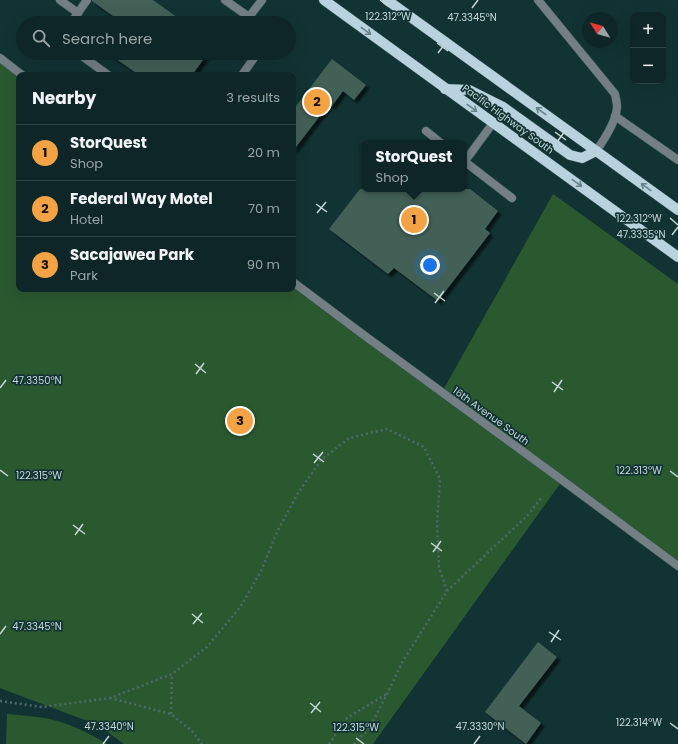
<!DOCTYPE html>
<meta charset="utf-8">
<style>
body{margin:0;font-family:Poppins,sans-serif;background:#1c3233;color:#f1f3f6}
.controls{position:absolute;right:12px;top:12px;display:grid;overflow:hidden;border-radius:8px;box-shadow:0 4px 16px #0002}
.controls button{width:36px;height:36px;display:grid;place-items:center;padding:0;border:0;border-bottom:1px solid #2e4344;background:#0e2627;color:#f1f3f6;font:20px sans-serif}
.compass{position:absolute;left:582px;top:12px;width:36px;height:36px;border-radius:50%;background:#0e2627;box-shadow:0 4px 16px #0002;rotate:307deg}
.you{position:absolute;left:430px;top:265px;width:14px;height:14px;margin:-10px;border:3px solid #fff;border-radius:50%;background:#1a73e8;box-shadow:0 0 0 6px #1a73e833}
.badge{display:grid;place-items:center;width:26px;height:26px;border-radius:50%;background:#f4a344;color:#111;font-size:13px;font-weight:700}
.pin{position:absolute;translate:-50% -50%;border:2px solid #fff;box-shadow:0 1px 4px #0006}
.popup{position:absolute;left:361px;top:140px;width:106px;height:52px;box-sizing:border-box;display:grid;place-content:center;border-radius:8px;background:#0e2627;filter:drop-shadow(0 1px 3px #0005);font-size:13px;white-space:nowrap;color:#9ba5a7}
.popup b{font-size:15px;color:#f1f3f6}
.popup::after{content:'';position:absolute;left:50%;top:100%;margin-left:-8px;border:8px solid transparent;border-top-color:#0e2627}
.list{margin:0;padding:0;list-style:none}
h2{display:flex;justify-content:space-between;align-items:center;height:52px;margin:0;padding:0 16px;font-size:17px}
h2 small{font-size:13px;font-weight:400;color:#9ba5a7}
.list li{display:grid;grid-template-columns:26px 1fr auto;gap:12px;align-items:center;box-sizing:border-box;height:56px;padding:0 16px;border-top:1px solid #2e4344}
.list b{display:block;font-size:15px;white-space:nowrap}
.list p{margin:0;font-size:13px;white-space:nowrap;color:#9ba5a7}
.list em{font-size:13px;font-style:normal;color:#9ba5a7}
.icon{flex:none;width:22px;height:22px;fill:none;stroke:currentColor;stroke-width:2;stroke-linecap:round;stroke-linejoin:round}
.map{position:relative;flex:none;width:678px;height:744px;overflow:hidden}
.search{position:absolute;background:#0e2627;box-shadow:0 4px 16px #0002;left:16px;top:16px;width:280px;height:44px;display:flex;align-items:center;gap:10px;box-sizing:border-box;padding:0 14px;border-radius:22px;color:#9ba5a7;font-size:15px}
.panel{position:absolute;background:#0e2627;box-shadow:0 4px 16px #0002;left:16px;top:72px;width:280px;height:220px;border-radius:8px}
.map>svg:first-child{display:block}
.green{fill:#2a5930}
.building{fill:#436157;filter:url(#shadow)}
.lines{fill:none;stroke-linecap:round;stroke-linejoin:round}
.lane-casing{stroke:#325151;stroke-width:9}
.street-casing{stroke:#325151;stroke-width:9}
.primary-casing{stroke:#325151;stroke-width:11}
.path{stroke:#4d696a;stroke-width:2.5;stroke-dasharray:2 3;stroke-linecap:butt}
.lane{stroke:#737f85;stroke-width:8}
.street{stroke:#737f85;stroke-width:8}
.primary{stroke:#b8d2de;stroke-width:10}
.oneway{stroke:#658289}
.ticks{fill:none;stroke:#c5d7d7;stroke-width:1.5}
.labels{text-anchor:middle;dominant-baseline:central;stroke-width:3.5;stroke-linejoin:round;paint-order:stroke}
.street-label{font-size:10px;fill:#c5d7d7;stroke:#123334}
.ticks-label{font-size:10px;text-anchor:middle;fill:#c5d7d7;stroke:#123334;stroke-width:3.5;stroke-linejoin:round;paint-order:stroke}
</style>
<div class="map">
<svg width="678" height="744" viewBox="0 0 678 744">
<defs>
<filter id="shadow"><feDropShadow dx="3.5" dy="3.5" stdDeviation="1" flood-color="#0009"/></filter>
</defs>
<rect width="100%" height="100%" fill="#123334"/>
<g class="green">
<path d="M 0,58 L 19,75 L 19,289 L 293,289 L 293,282 L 442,392 L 553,194 L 678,284 L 678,566 L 562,481 L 373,744 L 124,744 L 98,725 L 0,688 Z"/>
<path d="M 7,714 C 20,715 32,716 44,718 C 67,722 87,732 107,744 L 6,744 Z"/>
</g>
<g class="building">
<path d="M 92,0 L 153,0 L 185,23 L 123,23 L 92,1 Z"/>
<path d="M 108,53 L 208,53 L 192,75 L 139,75 Z"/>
<path d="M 332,59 L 366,85 L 354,100 L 343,91 L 332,106 L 329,104 L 293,151 L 293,110 Z"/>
<path d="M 360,189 L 470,189 L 498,211 L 485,229 L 490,233 L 438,301 L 394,268 L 388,274 L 329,229 Z"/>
<path d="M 538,642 L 557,657 L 519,706 L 541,723 L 526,744 L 485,712 Z"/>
</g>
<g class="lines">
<g class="lane-casing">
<g id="lane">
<path d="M 60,0 L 78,13"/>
<path d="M 225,0 L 249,17 L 252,23"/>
<path d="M 249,17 L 262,0"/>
<path d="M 71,23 L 87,0"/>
<path d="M 78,53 L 108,75"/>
<path d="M 242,75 L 254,58 L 256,53"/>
<path d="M 615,116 L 678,160"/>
<path d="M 426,131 L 441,143"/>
<path d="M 464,161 L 512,198"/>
<path d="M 465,161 L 493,123"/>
</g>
</g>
<g class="street-casing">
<g id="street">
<path d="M 538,0 L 615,94 C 616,99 617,103 617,107 C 616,121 604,140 596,151"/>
<path d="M 0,58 L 22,75"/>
<path d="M 293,282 L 361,333 L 562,480 L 678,566"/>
</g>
</g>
<g class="primary-casing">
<g id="primary">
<path d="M 324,0 L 678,257"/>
<path d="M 387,0 L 678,210"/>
<path d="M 445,89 L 469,90 L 503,107 L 570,155 L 582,158 L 596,151"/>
</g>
</g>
<g class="path">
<path d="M 447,591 L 527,516 L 542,497"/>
<path d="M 110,698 L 171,714 L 192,731 L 202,744"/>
<path d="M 0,701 L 42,707 L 110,698 L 172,674 L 207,647 L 241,606 L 262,569 L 277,532 L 298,493 L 321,460 L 349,438 L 387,429 L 424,447 L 440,479 L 437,524 L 439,567 L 447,591 L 403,661 L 388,692 L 370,727 L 354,744"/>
<path d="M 171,714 L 172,674"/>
<path d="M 329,744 L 347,718 L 388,693"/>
</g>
<use href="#lane" class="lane"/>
<use href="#street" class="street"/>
<use href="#primary" class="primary"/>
</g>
<defs><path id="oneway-shaft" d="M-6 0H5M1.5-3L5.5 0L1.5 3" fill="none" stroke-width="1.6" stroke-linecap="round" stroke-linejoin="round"/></defs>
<g class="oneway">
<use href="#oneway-shaft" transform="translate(366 31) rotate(36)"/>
<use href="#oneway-shaft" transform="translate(472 108) rotate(36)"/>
<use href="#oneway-shaft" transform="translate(541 111) rotate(-144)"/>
<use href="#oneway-shaft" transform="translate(577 183) rotate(36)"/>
<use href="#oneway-shaft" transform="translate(646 187) rotate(-144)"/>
</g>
<path class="ticks" d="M 380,0 L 388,6M 472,8 L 478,0M 437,43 L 448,51M 438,53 L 447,41M 555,132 L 566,140M 557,142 L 565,131M 316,204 L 327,212M 317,213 L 326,202M 670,218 L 678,225M 672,235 L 678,227M 434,293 L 445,301M 435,303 L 444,291M 195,364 L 206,373M 196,374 L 204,363M 552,382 L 563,390M 0,388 L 6,380M 554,392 L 562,380M 313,454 L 324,462M 314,463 L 323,452M 0,470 L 8,476M 670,471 L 678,477M 73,525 L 85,534M 75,535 L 83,524M 431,543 L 442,551M 433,552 L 441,541M 192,614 L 203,623M 193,624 L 202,613M 549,632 L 561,640M 0,634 L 6,626M 551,642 L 559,630M 310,703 L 321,712M 311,713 L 320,702M 670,723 L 678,729M 356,738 L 364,744M 103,744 L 109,736M 474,744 L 480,736"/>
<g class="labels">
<g class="street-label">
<text transform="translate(508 119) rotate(36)">Pacific Highway South</text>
<text transform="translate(491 416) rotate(36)">16th Avenue South</text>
</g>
</g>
<g class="ticks-label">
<text x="388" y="20">122.312°W</text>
<text x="472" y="21">47.3345°N</text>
<text x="639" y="222">122.312°W</text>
<text x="641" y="238">47.3335°N</text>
<text x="37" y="384">47.3350°N</text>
<text x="639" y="474">122.313°W</text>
<text x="39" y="479">122.315°W</text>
<text x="37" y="630">47.3345°N</text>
<text x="639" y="726">122.314°W</text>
<text x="109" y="730">47.3340°N</text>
<text x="480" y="730">47.3330°N</text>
<text x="356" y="731">122.315°W</text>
</g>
</svg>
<div class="controls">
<button>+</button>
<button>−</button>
</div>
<svg class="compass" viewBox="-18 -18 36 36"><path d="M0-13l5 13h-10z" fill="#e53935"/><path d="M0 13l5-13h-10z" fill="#9ba5a7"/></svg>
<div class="you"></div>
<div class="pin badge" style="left:414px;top:220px">1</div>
<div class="popup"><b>StorQuest</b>Shop</div>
<div class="pin badge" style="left:317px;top:102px">2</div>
<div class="pin badge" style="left:240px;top:421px">3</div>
<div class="search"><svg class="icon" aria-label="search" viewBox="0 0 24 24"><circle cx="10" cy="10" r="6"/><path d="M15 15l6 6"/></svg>Search here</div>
<section class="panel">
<h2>Nearby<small>3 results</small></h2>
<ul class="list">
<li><span class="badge">1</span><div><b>StorQuest</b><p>Shop</p></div><em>20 m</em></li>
<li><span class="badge">2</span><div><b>Federal Way Motel</b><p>Hotel</p></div><em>70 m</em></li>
<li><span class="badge">3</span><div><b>Sacajawea Park</b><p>Park</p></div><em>90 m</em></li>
</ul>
</section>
</div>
